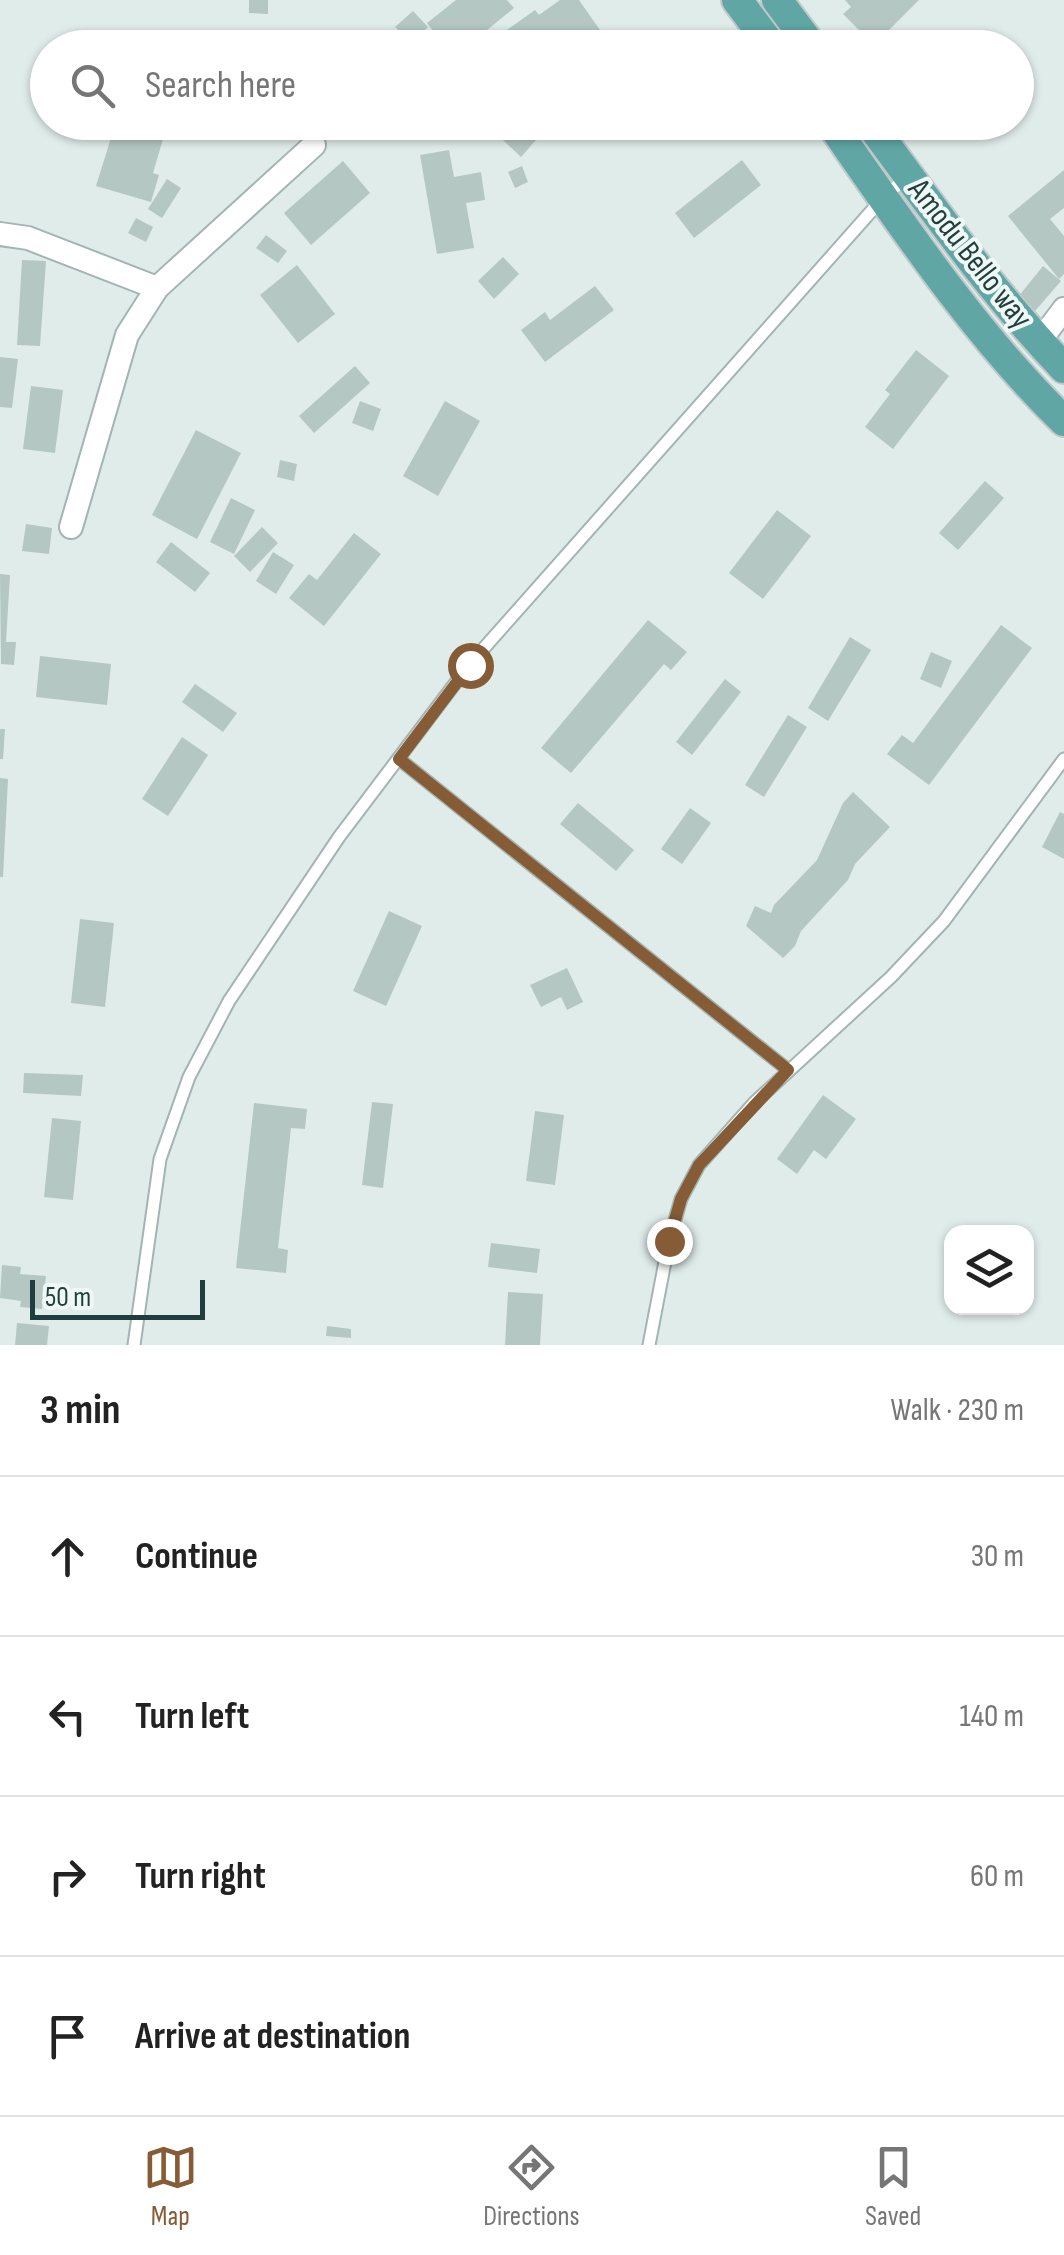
<!DOCTYPE html>
<meta charset="utf-8">
<style>
body{margin:0;font-family:"Sofia Sans Condensed",sans-serif;background:#f2f2f2;color:#222}
.controls{position:absolute;right:30px;bottom:30px;display:grid;overflow:hidden;border-radius:20px;box-shadow:0 2px 8px #0004}
.controls button{width:90px;height:90px;display:grid;place-items:center;padding:0;border:0;border-bottom:2px solid #e0e0e0;background:#fff;color:#222;font:50px sans-serif}
.scale{position:absolute;left:30px;bottom:25px;width:175px;box-sizing:border-box;padding-left:10px;border:5px solid #1f3e3d;border-top:0;font-size:28px;line-height:35px;white-space:nowrap;color:#1f3e3d;-webkit-text-stroke:8px #f0f8f6;paint-order:stroke}
.stop{position:absolute;width:30px;height:30px;margin:-22px;border:8px solid #855c35;border-radius:50%;background:#fff}
.stop.end{background:#855c35;border-color:#fff;box-shadow:0 2px 10px #0008}
.list{margin:0;padding:0;list-style:none}
h2{display:flex;justify-content:space-between;align-items:center;height:130px;margin:0;padding:0 40px;font-size:42px}
h2 small{font-size:32px;font-weight:400;color:#767676}
.list li{display:grid;grid-template-columns:65px 1fr auto;gap:30px;align-items:center;box-sizing:border-box;height:160px;padding:0 40px;border-top:2px solid #e0e0e0}
.list b{display:block;font-size:38px;white-space:nowrap}
.list em{font-size:32px;font-style:normal;color:#767676}
.icon{flex:none;width:55px;height:55px;fill:none;stroke:currentColor;stroke-width:2;stroke-linecap:round;stroke-linejoin:round}
.map{position:relative;flex:none;width:1064px;height:1345px;overflow:hidden}
.search{position:absolute;background:#fff;box-shadow:0 2px 8px #0004;left:30px;right:30px;top:30px;height:110px;display:flex;align-items:center;gap:25px;box-sizing:border-box;padding:0 35px;border-radius:55px;color:#767676;font-size:38px}
.sheet{height:770px;background:#fff}
nav{display:flex;justify-content:space-around;align-items:center;box-sizing:border-box;height:140px;border-top:2px solid #e0e0e0;background:#fff;font-size:28px;color:#767676}
nav a{display:grid;justify-items:center;gap:5px}
nav .on{color:#855c35}
.map>svg:first-child{display:block}
.building{fill:#b5c7c3}
.lines{fill:none;stroke-linecap:round;stroke-linejoin:round}
.lane-casing{stroke:#a2b4b3;stroke-width:15}
.street-casing{stroke:#a2b4b3;stroke-width:26}
.primary-casing{stroke:#c0c9c9;stroke-width:34}
.lane{stroke:#fff;stroke-width:11}
.street{stroke:#fff;stroke-width:22}
.primary{stroke:#60a6a4;stroke-width:30}
.route{stroke:#855c35;stroke-width:12}
.labels{text-anchor:middle;dominant-baseline:central;stroke-width:8;stroke-linejoin:round;paint-order:stroke}
.street-label{font-size:32px;fill:#1f3e3d;stroke:#f0f8f6}
</style>
<div class="map">
<svg width="1064" height="1345" viewBox="0 0 1064 1345">
<rect width="100%" height="100%" fill="#e0ecea"/>
<g class="building">
<path d="M 249,0 L 268,0 L 268,14 L 249,13 Z"/>
<path d="M 456,0 L 507,0 L 514,8 L 465,48 L 446,48 L 427,23 Z"/>
<path d="M 560,0 L 579,0 L 602,33 L 592,39 L 598,48 L 515,48 L 504,32 L 535,10 L 539,15 Z"/>
<path d="M 845,0 L 919,0 L 874,45 L 843,14 L 851,7 Z"/>
<path d="M 413,11 L 428,27 L 411,43 L 395,27 Z"/>
<path d="M 375,122 L 442,122 L 418,139 L 409,125 L 387,140 Z"/>
<path d="M 490,122 L 519,122 L 537,139 L 521,157 L 487,125 Z"/>
<path d="M 115,125 L 163,139 L 153,173 L 159,175 L 151,202 L 96,186 Z"/>
<path d="M 449,150 L 454,177 L 481,172 L 485,200 L 466,203 L 474,248 L 437,254 L 420,155 Z"/>
<path d="M 742,160 L 761,185 L 694,238 L 675,213 Z"/>
<path d="M 343,161 L 370,193 L 311,245 L 284,213 Z"/>
<path d="M 522,166 L 528,182 L 515,188 L 508,172 Z"/>
<path d="M 1064,170 L 1064,208 L 1050,219 L 1064,236 L 1064,274 L 1059,279 L 1008,216 Z"/>
<path d="M 167,179 L 181,188 L 162,218 L 148,209 Z"/>
<path d="M 136,218 L 153,227 L 146,242 L 128,233 Z"/>
<path d="M 266,235 L 287,251 L 278,263 L 256,248 Z"/>
<path d="M 503,257 L 519,274 L 494,299 L 478,281 Z"/>
<path d="M 22,260 L 46,261 L 40,346 L 17,345 Z"/>
<path d="M 297,265 L 335,314 L 298,343 L 260,295 Z"/>
<path d="M 1043,266 L 1061,281 L 1035,311 L 1018,297 Z"/>
<path d="M 595,286 L 614,310 L 545,362 L 521,330 L 545,312 L 550,320 Z"/>
<path d="M 916,350 L 949,376 L 893,449 L 865,427 L 890,394 L 885,390 Z"/>
<path d="M 0,357 L 18,359 L 12,408 L 0,407 Z"/>
<path d="M 355,366 L 370,383 L 314,433 L 299,416 Z"/>
<path d="M 31,386 L 63,390 L 55,453 L 23,449 Z"/>
<path d="M 360,401 L 381,409 L 373,431 L 352,423 Z"/>
<path d="M 445,401 L 480,421 L 438,496 L 403,476 Z"/>
<path d="M 196,430 L 241,453 L 197,539 L 152,515 Z"/>
<path d="M 280,460 L 297,464 L 294,481 L 277,477 Z"/>
<path d="M 985,481 L 1004,498 L 958,550 L 939,533 Z"/>
<path d="M 231,498 L 255,510 L 234,554 L 210,542 Z"/>
<path d="M 777,510 L 811,536 L 763,599 L 729,573 Z"/>
<path d="M 26,524 L 52,528 L 49,554 L 22,551 Z"/>
<path d="M 262,527 L 278,543 L 250,572 L 234,556 Z"/>
<path d="M 354,533 L 381,554 L 324,626 L 289,598 L 309,574 L 317,580 Z"/>
<path d="M 171,542 L 210,573 L 195,592 L 156,562 Z"/>
<path d="M 273,552 L 294,565 L 276,594 L 256,581 Z"/>
<path d="M 0,574 L 10,575 L 6,642 L 16,642 L 14,665 L 1,664 Z"/>
<path d="M 648,620 L 687,652 L 671,670 L 664,664 L 571,773 L 541,748 Z"/>
<path d="M 1001,625 L 1032,648 L 929,785 L 887,754 L 902,735 L 913,743 Z"/>
<path d="M 850,637 L 871,650 L 828,721 L 808,708 Z"/>
<path d="M 931,652 L 952,661 L 941,688 L 920,679 Z"/>
<path d="M 40,656 L 111,664 L 107,705 L 36,697 Z"/>
<path d="M 725,679 L 741,692 L 692,755 L 676,742 Z"/>
<path d="M 195,684 L 237,713 L 223,732 L 182,702 Z"/>
<path d="M 788,715 L 807,727 L 764,797 L 745,785 Z"/>
<path d="M 0,729 L 5,729 L 3,759 L 0,759 Z"/>
<path d="M 182,737 L 208,755 L 168,816 L 142,799 Z"/>
<path d="M 0,778 L 8,779 L 3,877 L 0,877 Z"/>
<path d="M 853,792 L 890,827 L 855,864 L 848,880 L 801,931 L 795,946 L 783,958 L 746,926 L 755,906 L 771,913 L 774,905 L 817,860 L 843,803 Z"/>
<path d="M 578,803 L 634,850 L 616,871 L 560,824 Z"/>
<path d="M 690,808 L 711,823 L 682,864 L 661,849 Z"/>
<path d="M 1060,812 L 1064,814 L 1064,859 L 1042,847 Z"/>
<path d="M 389,911 L 422,926 L 386,1006 L 353,991 Z"/>
<path d="M 80,919 L 114,923 L 105,1007 L 71,1003 Z"/>
<path d="M 567,968 L 583,1002 L 567,1010 L 561,997 L 541,1007 L 530,985 Z"/>
<path d="M 24,1073 L 83,1075 L 81,1096 L 23,1093 Z"/>
<path d="M 823,1095 L 856,1119 L 826,1159 L 814,1150 L 797,1174 L 777,1159 Z"/>
<path d="M 372,1102 L 393,1104 L 383,1188 L 362,1185 Z"/>
<path d="M 254,1103 L 307,1109 L 305,1129 L 291,1128 L 278,1248 L 288,1250 L 286,1273 L 236,1268 Z"/>
<path d="M 535,1111 L 564,1115 L 555,1185 L 526,1181 Z"/>
<path d="M 52,1118 L 81,1121 L 73,1200 L 44,1197 Z"/>
<path d="M 491,1243 L 540,1249 L 537,1273 L 488,1267 Z"/>
<path d="M 2,1265 L 21,1267 L 20,1274 L 46,1276 L 42,1309 L 20,1307 L 21,1301 L 0,1298 Z"/>
<path d="M 508,1292 L 543,1294 L 540,1345 L 505,1345 Z"/>
<path d="M 17,1323 L 49,1326 L 47,1345 L 15,1345 Z"/>
<path d="M 327,1326 L 351,1329 L 351,1338 L 326,1336 Z"/>
</g>
<g class="lines">
<g class="lane-casing">
<g id="lane">
<path d="M 399,759 L 788,1070"/>
<path d="M 134,1345 L 160,1159 L 189,1077 L 229,1001 L 339,837 L 469,665 L 883,198 L 908,176"/>
<path d="M 649,1345 L 669,1241 L 681,1199 L 699,1165 L 755,1102 L 891,977 L 944,921 L 1064,759"/>
</g>
</g>
<g class="street-casing">
<g id="street">
<path d="M 0,234 L 28,238 L 157,288"/>
<path d="M 1039,342 L 1064,309"/>
<path d="M 71,527 L 127,335 L 157,288 L 314,145"/>
</g>
</g>
<g class="primary-casing">
<g id="primary">
<path d="M 737,0 L 773,48"/>
<path d="M 777,0 L 813,48"/>
<path d="M 830,122 C 900,222 976,336 1064,421"/>
<path d="M 869,122 C 931,206 992,293 1064,368"/>
</g>
</g>
<use href="#lane" class="lane"/>
<use href="#street" class="street"/>
<use href="#primary" class="primary"/>
</g>
<g class="lines">
<path class="route" d="M 470,665 L 399,759 L 788,1070 L 699,1165 L 681,1199 L 669,1241"/>
</g>
<g class="labels">
<g class="street-label">
<text transform="translate(970 254) rotate(52)">Amodu Bello way</text>
</g>
</g>
</svg>
<div class="controls">
<button><svg class="icon" aria-label="layers" viewBox="0 0 24 24"><path d="M12 4l9 5-9 5-9-5zM3 14l9 5 9-5"/></svg></button>
</div>
<div class="scale">50 m</div>
<div class="stop" style="left:470px;top:665px"></div>
<div class="stop end" style="left:669px;top:1241px"></div>
<div class="search"><svg class="icon" aria-label="search" viewBox="0 0 24 24"><circle cx="10" cy="10" r="6"/><path d="M15 15l6 6"/></svg>Search here</div>
</div>
<section class="sheet">
<h2>3 min<small>Walk · 230 m</small></h2>
<ul class="list">
<li><svg class="icon" aria-label="ahead" viewBox="0 0 24 24"><path d="M12 20V5M6 11l6-6 6 6"/></svg><div><b>Continue</b></div><em>30 m</em></li>
<li><svg class="icon" aria-label="left" viewBox="0 0 24 24"><path d="M17 20v-9H6M10 6l-5 5 5 5"/></svg><div><b>Turn left</b></div><em>140 m</em></li>
<li><svg class="icon" aria-label="right" viewBox="0 0 24 24"><path d="M7 20v-9h11M14 6l5 5-5 5"/></svg><div><b>Turn right</b></div><em>60 m</em></li>
<li><svg class="icon" aria-label="arrive" viewBox="0 0 24 24"><path d="M6 21V4h12l-3 4 3 4H6"/></svg><div><b>Arrive at destination</b></div></li>
</ul>
</section>
<nav>
<a class="on"><svg class="icon" aria-label="map" viewBox="0 0 24 24"><path d="M3 6l6-2 6 2 6-2v14l-6 2-6-2-6 2zM9 4v14M15 6v14"/></svg>Map</a>
<a><svg class="icon" aria-label="directions" viewBox="0 0 24 24"><path d="M12 3l9 9-9 9-9-9zM9 14v-3h6M13 9l2 2-2 2"/></svg>Directions</a>
<a><svg class="icon" aria-label="saved" viewBox="0 0 24 24"><path d="M7 4h10v16l-5-4-5 4z"/></svg>Saved</a>
</nav>
